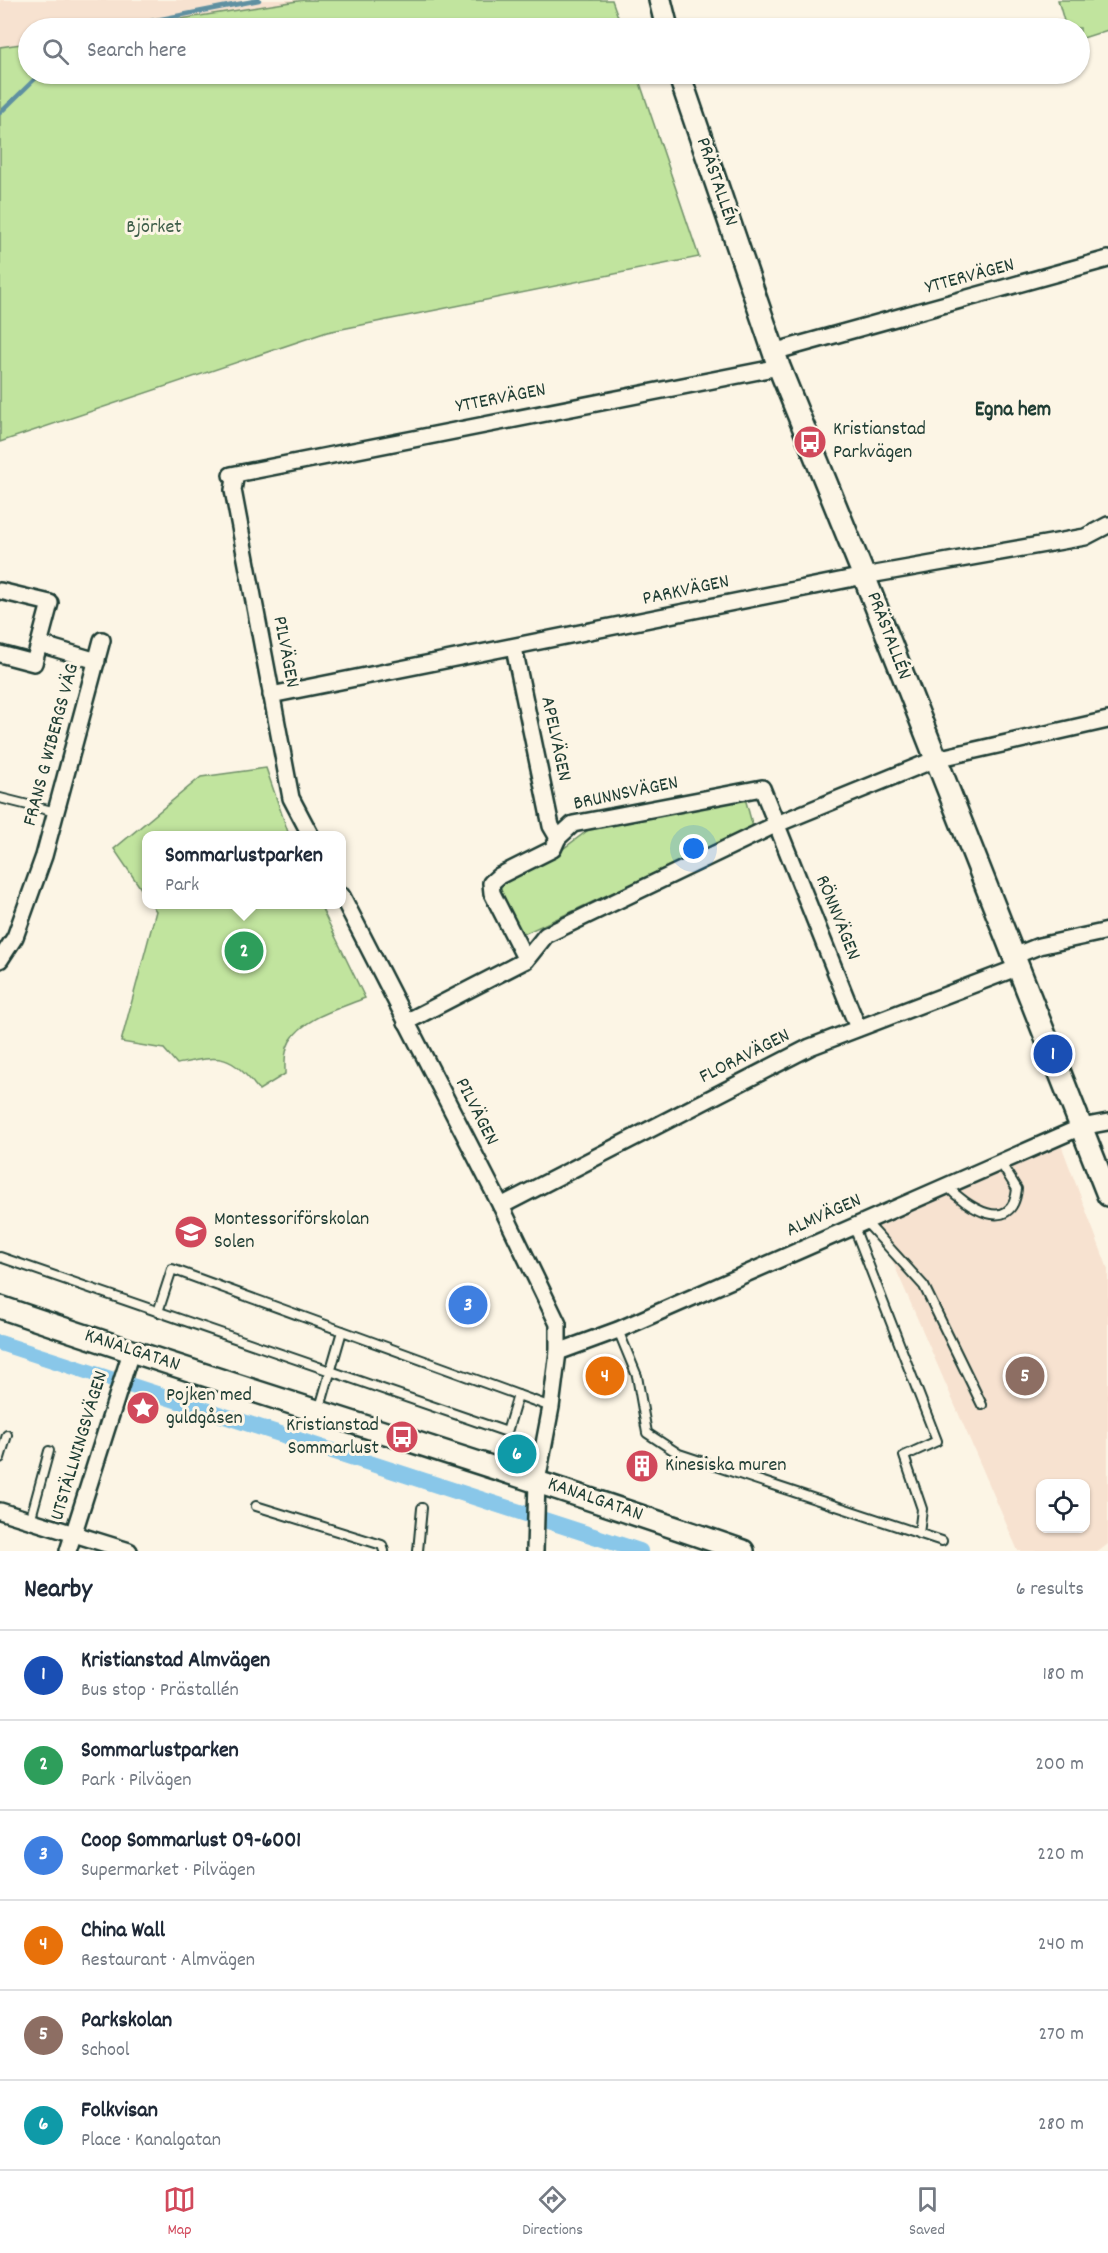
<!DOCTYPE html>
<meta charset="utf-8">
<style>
body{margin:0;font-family:Dekko,sans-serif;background:#f6f6f7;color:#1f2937}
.controls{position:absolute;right:18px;bottom:18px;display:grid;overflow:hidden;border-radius:12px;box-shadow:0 2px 4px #0004}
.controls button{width:54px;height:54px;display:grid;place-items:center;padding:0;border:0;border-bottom:2px solid #e0e1e3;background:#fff;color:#1f2937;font:30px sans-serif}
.you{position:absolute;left:694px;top:849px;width:21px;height:21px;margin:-15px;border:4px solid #fff;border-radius:50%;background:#1a73e8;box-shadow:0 0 0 9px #1a73e833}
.badge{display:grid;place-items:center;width:39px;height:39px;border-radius:50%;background:#d1495b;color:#fff;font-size:20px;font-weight:700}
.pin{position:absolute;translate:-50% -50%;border:3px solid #fff;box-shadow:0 2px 6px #0006}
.popup{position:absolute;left:142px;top:831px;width:204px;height:78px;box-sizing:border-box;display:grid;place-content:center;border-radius:12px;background:#fff;filter:drop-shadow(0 2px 4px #0005);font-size:20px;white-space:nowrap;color:#747a83}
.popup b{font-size:22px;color:#1f2937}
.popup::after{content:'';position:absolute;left:50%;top:100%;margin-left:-12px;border:12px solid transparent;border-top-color:#fff}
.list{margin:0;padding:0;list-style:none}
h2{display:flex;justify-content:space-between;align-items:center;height:78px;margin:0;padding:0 24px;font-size:26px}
h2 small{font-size:20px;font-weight:400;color:#747a83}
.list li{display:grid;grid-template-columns:39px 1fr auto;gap:18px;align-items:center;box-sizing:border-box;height:90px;padding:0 24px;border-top:2px solid #e0e1e3}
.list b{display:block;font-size:22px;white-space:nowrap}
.list p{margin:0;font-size:20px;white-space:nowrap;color:#747a83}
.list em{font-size:20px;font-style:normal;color:#747a83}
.icon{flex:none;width:33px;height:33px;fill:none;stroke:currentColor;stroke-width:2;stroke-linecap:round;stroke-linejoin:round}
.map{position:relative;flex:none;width:1108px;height:1551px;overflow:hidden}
.search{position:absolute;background:#fff;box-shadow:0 2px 4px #0004;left:18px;right:18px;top:18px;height:66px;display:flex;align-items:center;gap:15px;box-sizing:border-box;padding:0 21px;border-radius:33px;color:#747a83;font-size:22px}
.sheet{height:618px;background:#fff}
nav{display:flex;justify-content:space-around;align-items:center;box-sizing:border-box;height:84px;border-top:2px solid #e0e1e3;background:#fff;font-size:16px;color:#747a83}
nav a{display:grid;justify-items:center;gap:3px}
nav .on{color:#d1495b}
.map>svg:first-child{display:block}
.built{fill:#f7e2d0;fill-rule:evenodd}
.green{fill:#c1e49e;stroke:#709069;stroke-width:1.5}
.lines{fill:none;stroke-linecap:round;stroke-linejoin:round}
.stream{stroke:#5f90a1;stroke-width:4.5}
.canal{stroke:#89c7e9;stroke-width:16}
.lane-casing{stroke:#1f3d34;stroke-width:12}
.street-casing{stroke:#1f3d34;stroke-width:20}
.secondary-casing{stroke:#1f3d34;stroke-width:26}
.lane{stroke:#fcf5e5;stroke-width:8}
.street{stroke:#fcf5e5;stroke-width:15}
.secondary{stroke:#fcf5e5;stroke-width:21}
.labels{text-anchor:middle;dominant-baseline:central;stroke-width:6;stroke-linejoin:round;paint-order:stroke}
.street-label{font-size:20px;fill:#1f3d34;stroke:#fcf5e5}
.park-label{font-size:20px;fill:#3f5e49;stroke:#fcf5e5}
.poi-label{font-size:20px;fill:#1f3d34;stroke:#fcf5e5;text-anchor:start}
.neighbourhood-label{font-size:21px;font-weight:bold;fill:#1f3d34;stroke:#fcf5e5}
</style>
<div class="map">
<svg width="1108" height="1551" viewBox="0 0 1108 1551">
<rect width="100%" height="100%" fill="#fcf5e5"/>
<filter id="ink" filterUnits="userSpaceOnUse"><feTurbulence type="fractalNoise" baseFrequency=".0167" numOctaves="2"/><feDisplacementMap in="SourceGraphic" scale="12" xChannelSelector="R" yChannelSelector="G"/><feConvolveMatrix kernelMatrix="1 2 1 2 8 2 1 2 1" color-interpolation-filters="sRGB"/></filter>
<g filter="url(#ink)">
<g class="built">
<path d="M 0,0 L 304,0 L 122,28 L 28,28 L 28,43 L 0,47 Z"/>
<path d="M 1060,1142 L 1108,1269 L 1108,1544 L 1099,1551 L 1018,1551 L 876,1223 ZM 1040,1484 L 1086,1484 L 1086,1528 L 1040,1528 Z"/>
</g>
<g class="green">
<path d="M 304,0 L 612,0 L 622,28 L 122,28 Z"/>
<path d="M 1058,0 L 1108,0 L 1108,30 L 1080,39 L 1080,28 L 1066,28 Z"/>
<path d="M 28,43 L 28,74 L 637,74 L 699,257 L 327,332 L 0,442 L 0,47 Z"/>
<path d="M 266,768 L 289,835 L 146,836 L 146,896 L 114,849 L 201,777 Z"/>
<path d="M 745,798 L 753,827 L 526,933 L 520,931 L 500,892 L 500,883 L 556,854 L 591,828 Z"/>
<path d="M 152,905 L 320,905 L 365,998 C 341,1008 304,1017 290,1041 C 284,1051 285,1063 285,1074 L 259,1090 C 229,1053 222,1055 177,1064 L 164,1049 L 121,1042 L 156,911 Z"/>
</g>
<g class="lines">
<g class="stream">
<path d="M 115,28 L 259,0"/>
<path d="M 0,113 L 40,74"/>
</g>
<path class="canal" d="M 0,1343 L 640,1551"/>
<g class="lane-casing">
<g id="lane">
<path d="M 0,798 L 56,812"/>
<path d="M 947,1186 C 965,1206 1012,1237 1017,1189 L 1000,1162"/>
<path d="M 865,1221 L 924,1286 L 982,1405"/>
<path d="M 854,1227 L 937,1441 L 904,1456 L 922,1509 L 919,1534"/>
<path d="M 0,1257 L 507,1432 L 518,1395"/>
<path d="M 158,1312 L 172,1269 L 551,1407"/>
<path d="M 618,1330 L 637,1376 L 647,1433 L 679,1454 L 942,1541"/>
<path d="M 319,1411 L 342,1331"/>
<path d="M 0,1458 L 7,1435"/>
<path d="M 256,1506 L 382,1545 L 384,1551"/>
<path d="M 30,1521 L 49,1451"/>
<path d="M 418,1551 L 422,1508"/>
</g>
</g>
<g class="street-casing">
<g id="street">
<path d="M 773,352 L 1108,259"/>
<path d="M 0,591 L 50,603 L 34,663 L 0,654"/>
<path d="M 40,644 L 97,661"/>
<path d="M 514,648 L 551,826 L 558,838"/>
<path d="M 271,695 L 864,576 L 1085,537 L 1108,525"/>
<path d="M 311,836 L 291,798 L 233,490 L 235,479 L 231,475 L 779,367"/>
<path d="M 342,896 L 501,1206 L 558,1324 L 558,1352 L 551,1407 L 537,1481 L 535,1551"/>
<path d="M 1014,956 L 1039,946 L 1108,931"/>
<path d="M 0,960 L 15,937 L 44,856 L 102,640"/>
<path d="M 526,960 L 492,893 L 491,883 L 499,876 L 553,849 L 558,838 L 573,824 L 762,788 L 858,1028"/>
<path d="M 406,1022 L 526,960 L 546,935 L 777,824 L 936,759 L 1108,720"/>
<path d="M 501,1206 L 810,1047 L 1019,967"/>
<path d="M 558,1352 L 618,1330 L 1081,1127 L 1108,1122"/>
<path d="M 0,1511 L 129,1551"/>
<path d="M 68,1551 L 131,1352"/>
</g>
</g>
<g class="secondary-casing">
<g id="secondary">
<path d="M 660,0 L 667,28"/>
<path d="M 679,74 L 779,367 L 864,576 L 1108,1195"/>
<path d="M 0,1307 C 247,1392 497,1465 743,1551"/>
</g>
</g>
<use href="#lane" class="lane"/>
<use href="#street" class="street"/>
<use href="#secondary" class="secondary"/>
</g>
</g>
<defs>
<g id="bus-disc" transform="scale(1.725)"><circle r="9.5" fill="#d1495b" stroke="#fcf5e5"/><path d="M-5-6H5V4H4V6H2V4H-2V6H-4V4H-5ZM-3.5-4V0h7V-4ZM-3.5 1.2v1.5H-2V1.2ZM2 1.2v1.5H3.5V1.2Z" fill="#fff"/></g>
<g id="school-disc" transform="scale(1.725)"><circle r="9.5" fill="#d1495b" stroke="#fcf5e5"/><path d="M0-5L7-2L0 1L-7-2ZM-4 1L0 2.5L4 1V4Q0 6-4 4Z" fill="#fff"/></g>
<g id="sight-disc" transform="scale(1.725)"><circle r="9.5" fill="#d1495b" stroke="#fcf5e5"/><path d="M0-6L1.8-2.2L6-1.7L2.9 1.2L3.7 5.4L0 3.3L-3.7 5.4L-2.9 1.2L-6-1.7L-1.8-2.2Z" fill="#fff"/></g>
<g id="building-disc" transform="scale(1.725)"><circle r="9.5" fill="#d1495b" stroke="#fcf5e5"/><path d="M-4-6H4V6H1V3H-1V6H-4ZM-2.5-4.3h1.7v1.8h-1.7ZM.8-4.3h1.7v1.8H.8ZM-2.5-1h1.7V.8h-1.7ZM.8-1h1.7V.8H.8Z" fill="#fff"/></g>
</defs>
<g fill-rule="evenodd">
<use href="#bus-disc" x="810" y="442"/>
<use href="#school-disc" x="191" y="1232"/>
<use href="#sight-disc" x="143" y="1408"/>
<use href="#bus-disc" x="402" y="1437"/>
<use href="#building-disc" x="642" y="1466"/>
</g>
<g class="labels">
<g class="street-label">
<text transform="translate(716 182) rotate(71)">PRÄSTALLÉN</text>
<text transform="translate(970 277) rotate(-15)">YTTERVÄGEN</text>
<text transform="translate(501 399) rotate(-11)">YTTERVÄGEN</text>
<text transform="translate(686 591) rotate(-12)">PARKVÄGEN</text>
<text transform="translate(888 636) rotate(69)">PRÄSTALLÉN</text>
<text transform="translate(285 652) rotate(79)">PILVÄGEN</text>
<text transform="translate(555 739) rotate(78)">APELVÄGEN</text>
<text transform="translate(52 745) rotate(-75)">FRANS G WIBERGS VÄG</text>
<text transform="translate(626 794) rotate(-12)">BRUNNSVÄGEN</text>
<text transform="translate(837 918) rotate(68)">RÖNNVÄGEN</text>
<text transform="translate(745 1057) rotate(-27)">FLORAVÄGEN</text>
<text transform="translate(476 1112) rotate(63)">PILVÄGEN</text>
<text transform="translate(824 1216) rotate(-24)">ALMVÄGEN</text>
<text transform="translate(132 1351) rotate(18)">KANALGATAN</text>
<text transform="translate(80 1446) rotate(-73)">UTSTÄLLNINGSVÄGEN</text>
<text transform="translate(595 1500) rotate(19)">KANALGATAN</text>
</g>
<g class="park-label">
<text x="154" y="228">Björket</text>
</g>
<g class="poi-label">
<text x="833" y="430">Kristianstad<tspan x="833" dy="23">Parkvägen</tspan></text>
<text x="214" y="1220">Montessoriförskolan<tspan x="214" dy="23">Solen</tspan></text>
<text x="166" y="1396">Pojken med<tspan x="166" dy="23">guldgåsen</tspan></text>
<text x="379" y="1426" text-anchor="end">Kristianstad<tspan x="379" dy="23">Sommarlust</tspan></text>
<text x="665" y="1466">Kinesiska muren</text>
</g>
<g class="neighbourhood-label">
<text x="1013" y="411">Egna hem</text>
</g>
</g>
</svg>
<div class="controls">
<button><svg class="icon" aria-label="locate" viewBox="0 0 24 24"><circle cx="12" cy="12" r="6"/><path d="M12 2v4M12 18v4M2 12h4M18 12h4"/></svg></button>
</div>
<div class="you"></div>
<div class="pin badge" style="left:1053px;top:1054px;background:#1a4fb4">1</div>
<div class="pin badge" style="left:244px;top:951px;background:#2e9e5b">2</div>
<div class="popup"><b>Sommarlustparken</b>Park</div>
<div class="pin badge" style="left:468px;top:1305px;background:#3f7fe0">3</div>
<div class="pin badge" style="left:605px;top:1376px;background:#e8710a">4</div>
<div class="pin badge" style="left:1025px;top:1376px;background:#8d6e63">5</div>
<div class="pin badge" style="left:517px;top:1454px;background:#0f9aa8">6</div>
<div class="search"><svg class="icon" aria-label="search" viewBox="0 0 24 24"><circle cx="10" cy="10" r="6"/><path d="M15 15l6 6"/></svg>Search here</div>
</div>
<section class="sheet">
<h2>Nearby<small>6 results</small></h2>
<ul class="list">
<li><span class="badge" style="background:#1a4fb4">1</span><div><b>Kristianstad Almvägen</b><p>Bus stop · Prästallén</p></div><em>180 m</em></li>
<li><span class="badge" style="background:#2e9e5b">2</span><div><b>Sommarlustparken</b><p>Park · Pilvägen</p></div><em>200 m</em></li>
<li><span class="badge" style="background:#3f7fe0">3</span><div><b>Coop Sommarlust 09-6001</b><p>Supermarket · Pilvägen</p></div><em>220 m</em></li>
<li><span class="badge" style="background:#e8710a">4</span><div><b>China Wall</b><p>Restaurant · Almvägen</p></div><em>240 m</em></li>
<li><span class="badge" style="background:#8d6e63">5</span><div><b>Parkskolan</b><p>School</p></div><em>270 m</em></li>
<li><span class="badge" style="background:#0f9aa8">6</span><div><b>Folkvisan</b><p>Place · Kanalgatan</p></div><em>280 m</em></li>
</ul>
</section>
<nav>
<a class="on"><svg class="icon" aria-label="map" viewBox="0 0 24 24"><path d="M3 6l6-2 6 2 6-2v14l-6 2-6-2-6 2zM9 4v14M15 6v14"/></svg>Map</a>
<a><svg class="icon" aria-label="directions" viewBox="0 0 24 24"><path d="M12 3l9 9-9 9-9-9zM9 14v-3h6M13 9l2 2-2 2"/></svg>Directions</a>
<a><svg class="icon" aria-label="saved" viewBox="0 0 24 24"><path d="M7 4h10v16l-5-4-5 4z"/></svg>Saved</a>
</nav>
